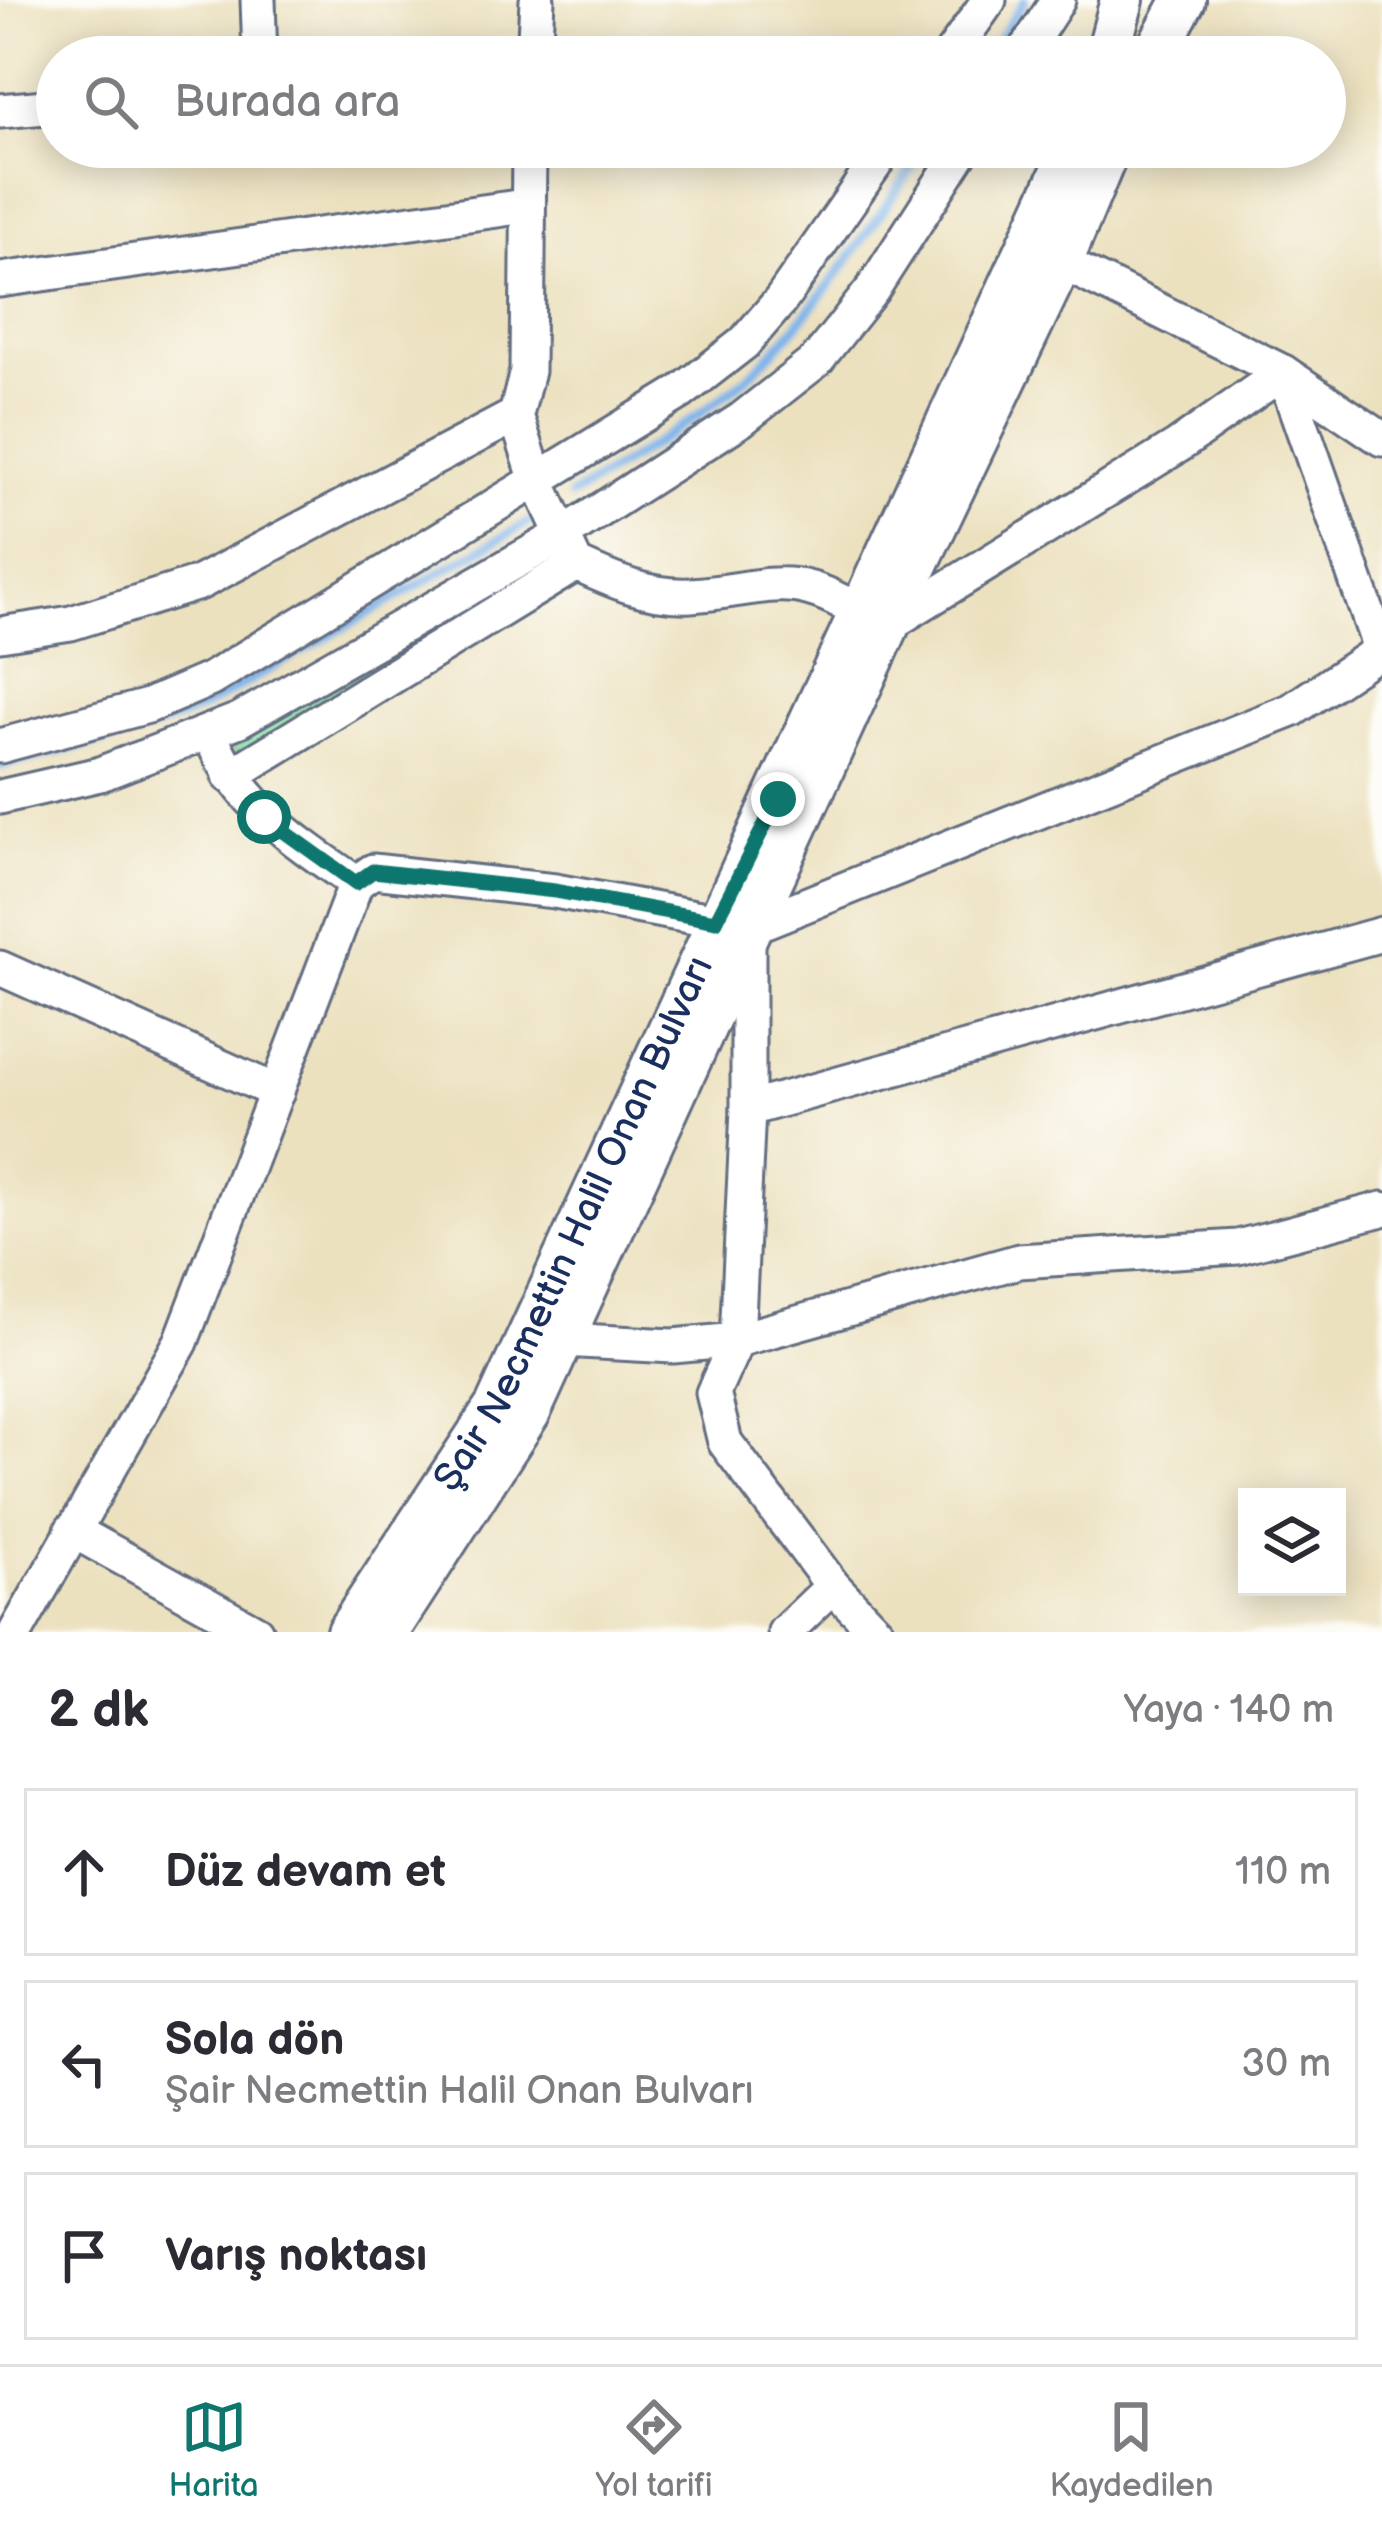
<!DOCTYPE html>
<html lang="tr">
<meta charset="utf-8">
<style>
body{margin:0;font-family:"Balsamiq Sans",sans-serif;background:#f7f7f7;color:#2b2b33}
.controls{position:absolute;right:36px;bottom:36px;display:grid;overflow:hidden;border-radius:0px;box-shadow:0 6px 30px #0003}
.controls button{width:108px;height:108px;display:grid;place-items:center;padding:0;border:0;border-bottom:3px solid #e1e1e2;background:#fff;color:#2b2b33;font:60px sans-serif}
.stop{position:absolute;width:36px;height:36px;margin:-27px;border:9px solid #0f766e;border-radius:50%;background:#fff}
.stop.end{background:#0f766e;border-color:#fff;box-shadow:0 3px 12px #0008}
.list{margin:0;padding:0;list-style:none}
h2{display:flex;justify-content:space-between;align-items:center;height:156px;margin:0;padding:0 48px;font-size:51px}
h2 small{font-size:39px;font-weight:400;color:#7c7c81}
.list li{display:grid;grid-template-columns:78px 1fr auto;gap:36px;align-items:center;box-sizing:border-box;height:168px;margin:0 24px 24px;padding:0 24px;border:3px solid #e1e1e2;border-radius:0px}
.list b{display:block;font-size:45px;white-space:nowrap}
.list p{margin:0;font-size:39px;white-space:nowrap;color:#7c7c81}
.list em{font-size:39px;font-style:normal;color:#7c7c81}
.icon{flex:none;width:66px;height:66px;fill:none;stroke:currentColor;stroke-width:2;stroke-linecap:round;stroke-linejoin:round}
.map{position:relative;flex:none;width:1382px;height:1632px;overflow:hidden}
.search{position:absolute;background:#fff;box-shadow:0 6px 30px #0003;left:36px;right:36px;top:36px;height:132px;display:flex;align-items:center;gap:30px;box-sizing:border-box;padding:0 42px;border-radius:66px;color:#7c7c81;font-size:45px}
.sheet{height:732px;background:#fff}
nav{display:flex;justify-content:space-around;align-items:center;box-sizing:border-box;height:168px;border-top:3px solid #e1e1e2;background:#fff;font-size:33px;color:#7c7c81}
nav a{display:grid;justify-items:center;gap:6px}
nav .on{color:#0f766e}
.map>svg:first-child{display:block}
.park{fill:url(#park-crowns);stroke:#4e8680;stroke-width:3}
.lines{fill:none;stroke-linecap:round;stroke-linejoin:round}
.stream{stroke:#7db4ec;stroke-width:9}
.minor-casing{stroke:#646d80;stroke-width:39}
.major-casing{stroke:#646d80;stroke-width:48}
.minor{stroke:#fff;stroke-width:33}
.major{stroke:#fff;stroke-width:42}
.route{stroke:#0f766e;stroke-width:15}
.labels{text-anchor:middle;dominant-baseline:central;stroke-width:9;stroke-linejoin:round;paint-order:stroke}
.street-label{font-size:39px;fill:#1b2f5e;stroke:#fdfcf7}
</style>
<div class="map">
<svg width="1382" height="1632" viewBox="0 0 1382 1632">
<defs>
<pattern id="park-crowns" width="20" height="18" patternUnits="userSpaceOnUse" patternTransform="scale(3)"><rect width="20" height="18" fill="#81dca2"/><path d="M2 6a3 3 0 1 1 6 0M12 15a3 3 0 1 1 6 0" fill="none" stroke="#6fbd8e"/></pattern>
</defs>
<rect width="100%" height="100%" fill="#fdfcf7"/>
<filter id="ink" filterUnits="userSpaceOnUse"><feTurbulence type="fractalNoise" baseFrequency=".00833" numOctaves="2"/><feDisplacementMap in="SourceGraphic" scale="24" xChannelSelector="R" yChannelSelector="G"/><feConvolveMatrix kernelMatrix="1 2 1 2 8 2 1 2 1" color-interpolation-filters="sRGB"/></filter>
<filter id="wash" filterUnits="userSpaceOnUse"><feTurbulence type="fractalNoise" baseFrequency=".004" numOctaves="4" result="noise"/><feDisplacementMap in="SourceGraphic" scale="48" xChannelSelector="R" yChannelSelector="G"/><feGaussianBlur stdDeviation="2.7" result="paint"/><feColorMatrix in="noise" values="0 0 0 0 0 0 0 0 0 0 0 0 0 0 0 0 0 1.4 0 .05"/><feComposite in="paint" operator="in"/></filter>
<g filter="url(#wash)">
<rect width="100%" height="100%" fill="#ece1bf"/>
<path class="park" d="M 541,553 L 553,572 L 238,761 L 225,733 Z"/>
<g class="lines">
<g class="stream">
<path d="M 987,57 L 1025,0"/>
<path d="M 571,496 C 632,458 721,407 769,356 C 829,293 877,219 926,147"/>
<path d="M 0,766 L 147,730 L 200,709 L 529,522"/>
</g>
</g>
</g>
<g filter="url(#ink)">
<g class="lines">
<g class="minor-casing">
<g id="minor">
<path d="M 258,0 L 260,57"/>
<path d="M 534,57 L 537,0"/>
<path d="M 949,57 L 989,0"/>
<path d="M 1021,57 L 1058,0"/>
<path d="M 0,111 L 57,106"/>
<path d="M 1061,262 L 1283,372 L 1382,439"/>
<path d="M 0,280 L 525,206"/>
<path d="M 516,415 L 535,475 L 576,564 C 613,581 648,597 691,595 C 766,590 789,567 859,612"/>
<path d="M 888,625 L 1178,446 L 1283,372 L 1382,654"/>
<path d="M 0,634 L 71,623 L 199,583 L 516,415 L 527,371 L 529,147"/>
<path d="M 209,732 C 237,803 295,841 356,883"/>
<path d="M 0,746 L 148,706 L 211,679 L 681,392 L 744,343 L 781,300 L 887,147"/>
<path d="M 230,776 L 576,564"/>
<path d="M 0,797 L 100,774 L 239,720 L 562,535 L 742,419 L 816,361 L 872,290 L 964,147"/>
<path d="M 0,968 L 277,1092"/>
<path d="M 748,1109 L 1382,934"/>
<path d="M 562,1340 L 673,1346 L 737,1340 L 1019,1261 L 1238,1247 L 1382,1209"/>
<path d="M 72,1530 L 256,1632"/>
<path d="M 833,1586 L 725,1442 L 713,1393 L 737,1340 L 748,1109 L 748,928 L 1292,710 L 1381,650"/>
<path d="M 16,1632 L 181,1342 L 356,883 L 373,871 L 555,891 L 716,921"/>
<path d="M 785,1632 L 833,1586 L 877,1632"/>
</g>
</g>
<g class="major-casing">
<g id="major">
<path d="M 1107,57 L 1122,0"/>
<path d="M 1153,57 L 1184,0"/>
<path id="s1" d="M 348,1632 L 497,1406 L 1074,147"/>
<path d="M 387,1632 L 529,1412 L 888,625 L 1061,262 L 1109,147"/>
</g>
</g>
<use href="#minor" class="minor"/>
<use href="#major" class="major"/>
</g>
</g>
<g class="lines" filter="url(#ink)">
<path class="route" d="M 264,817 L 356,883 L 373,871 L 555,891 L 716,921 L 778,799"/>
</g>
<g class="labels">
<g class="street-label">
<text stroke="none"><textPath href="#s1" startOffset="468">Şair Necmettin Halil Onan Bulvarı</textPath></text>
</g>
</g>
</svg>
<div class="controls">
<button><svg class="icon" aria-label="layers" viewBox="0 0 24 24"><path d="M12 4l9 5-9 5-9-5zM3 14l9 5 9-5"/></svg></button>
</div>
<div class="stop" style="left:264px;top:817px"></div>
<div class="stop end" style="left:778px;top:799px"></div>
<div class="search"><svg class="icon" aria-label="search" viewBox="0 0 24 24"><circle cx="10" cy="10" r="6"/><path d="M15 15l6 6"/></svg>Burada ara</div>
</div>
<section class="sheet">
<h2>2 dk<small>Yaya · 140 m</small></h2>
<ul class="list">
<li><svg class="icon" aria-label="ahead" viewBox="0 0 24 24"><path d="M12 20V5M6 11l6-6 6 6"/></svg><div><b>Düz devam et</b></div><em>110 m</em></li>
<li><svg class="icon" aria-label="left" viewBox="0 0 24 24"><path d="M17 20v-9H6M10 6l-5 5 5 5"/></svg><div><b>Sola dön</b><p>Şair Necmettin Halil Onan Bulvarı</p></div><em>30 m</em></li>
<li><svg class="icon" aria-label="arrive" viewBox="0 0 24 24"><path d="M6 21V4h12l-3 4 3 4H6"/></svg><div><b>Varış noktası</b></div></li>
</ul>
</section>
<nav>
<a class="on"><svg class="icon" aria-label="map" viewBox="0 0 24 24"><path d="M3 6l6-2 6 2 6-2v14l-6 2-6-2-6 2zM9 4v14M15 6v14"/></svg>Harita</a>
<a><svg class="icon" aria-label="directions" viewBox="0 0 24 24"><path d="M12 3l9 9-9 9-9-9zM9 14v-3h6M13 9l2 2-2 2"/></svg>Yol tarifi</a>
<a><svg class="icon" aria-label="saved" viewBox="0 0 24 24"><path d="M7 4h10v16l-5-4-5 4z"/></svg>Kaydedilen</a>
</nav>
